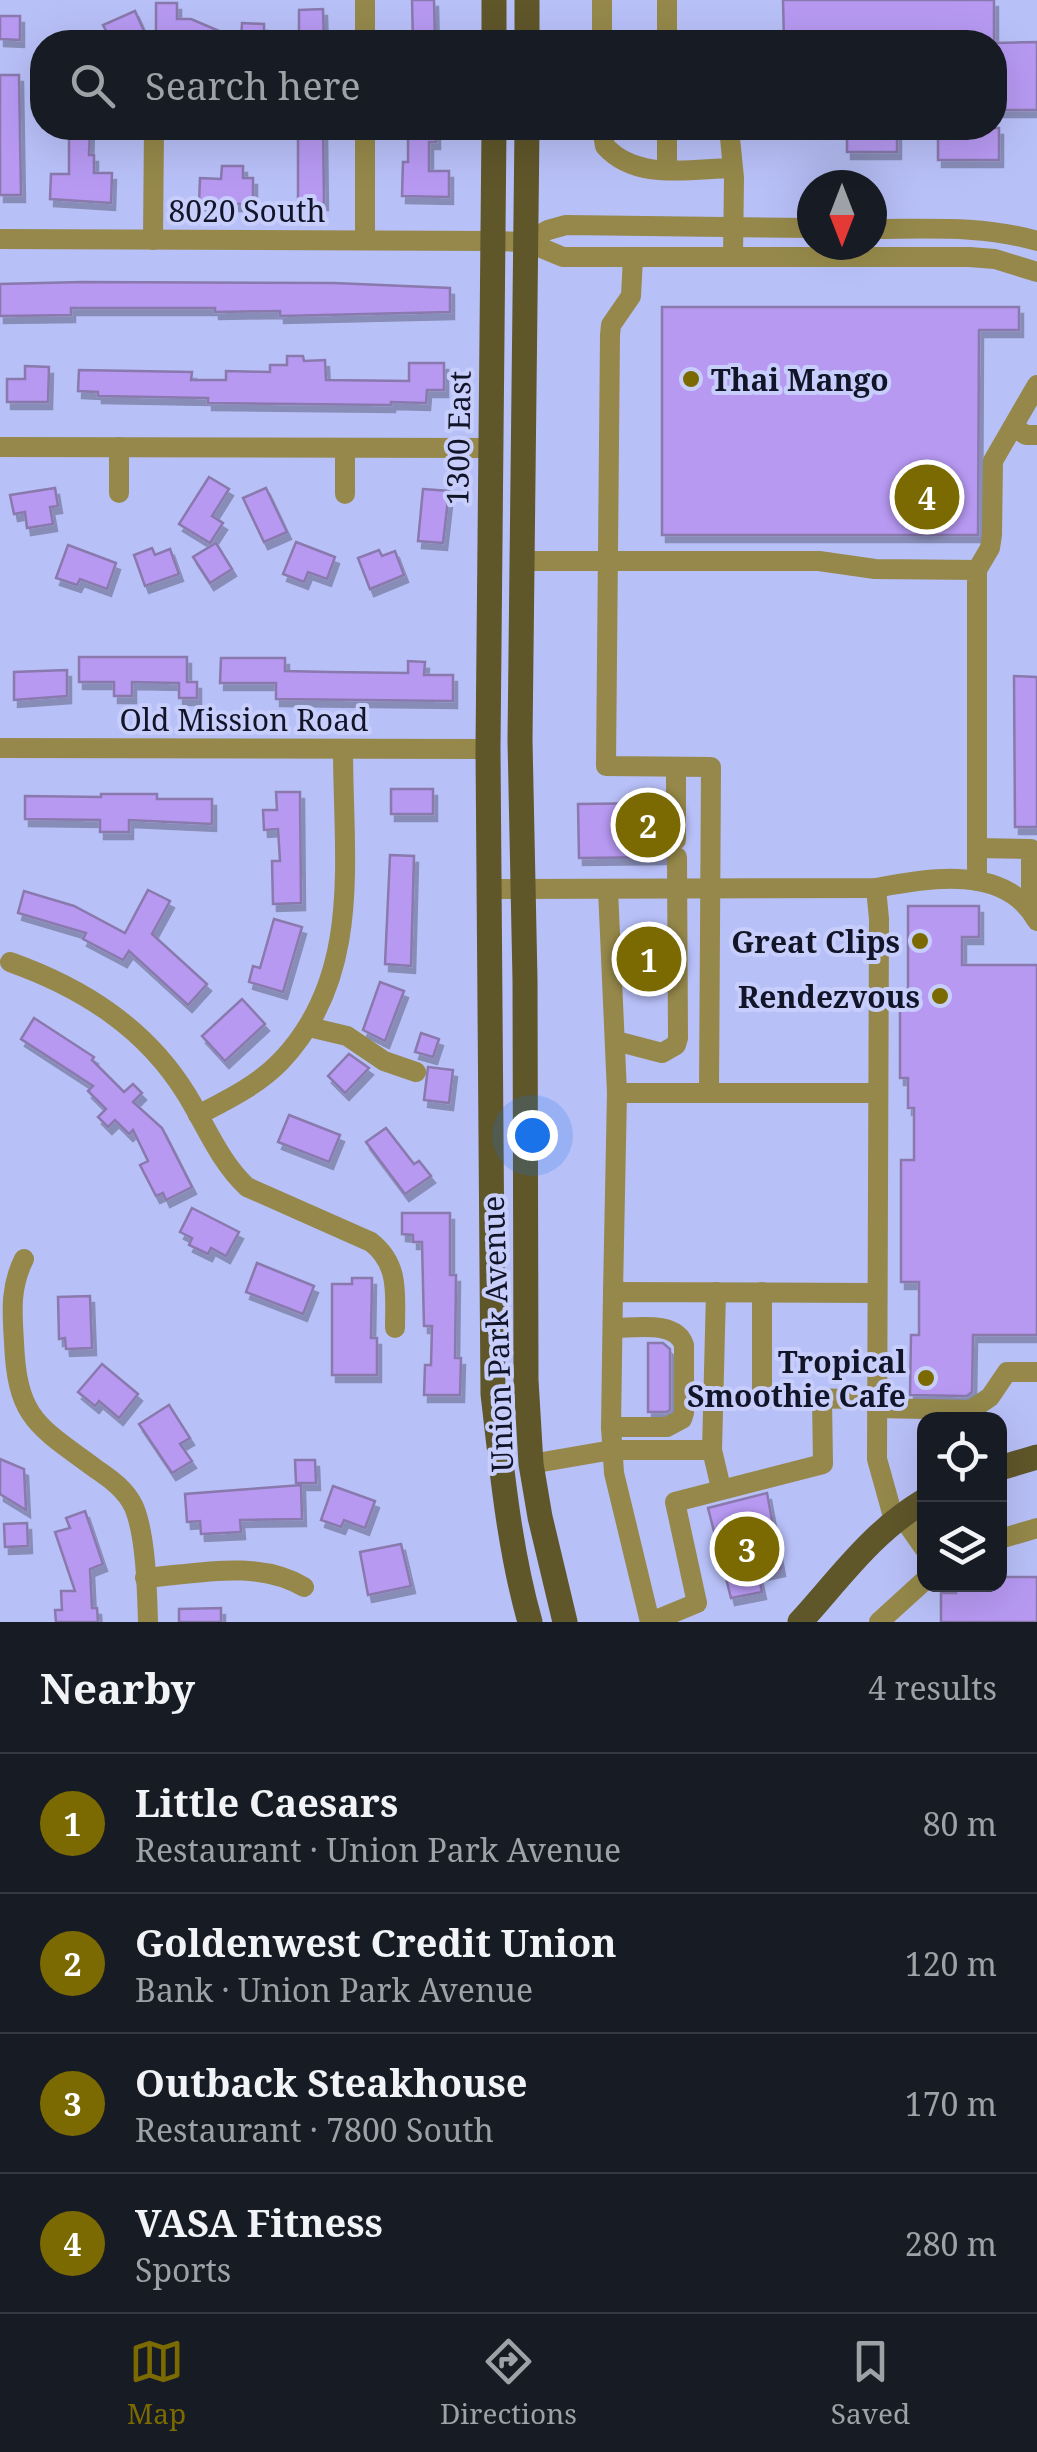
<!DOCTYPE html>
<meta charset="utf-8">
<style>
body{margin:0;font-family:"Noto Serif",serif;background:#242831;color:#f1f3f6}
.controls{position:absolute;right:30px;bottom:30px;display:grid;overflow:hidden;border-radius:20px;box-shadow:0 10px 40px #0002}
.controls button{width:90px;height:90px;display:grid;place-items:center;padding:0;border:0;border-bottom:2px solid #363941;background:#171b24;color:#f1f3f6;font:50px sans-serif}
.compass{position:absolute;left:797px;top:170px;width:90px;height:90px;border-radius:50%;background:#171b24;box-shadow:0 10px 40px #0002;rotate:180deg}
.you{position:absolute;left:532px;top:1135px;width:35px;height:35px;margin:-25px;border:8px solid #fff;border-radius:50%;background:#1a73e8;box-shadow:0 0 0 15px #1a73e833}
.badge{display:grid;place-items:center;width:65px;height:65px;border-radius:50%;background:#7a6a01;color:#fff;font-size:32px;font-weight:700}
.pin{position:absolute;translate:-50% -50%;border:5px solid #fff;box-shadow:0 2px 10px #0006}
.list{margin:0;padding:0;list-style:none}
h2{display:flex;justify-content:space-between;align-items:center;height:130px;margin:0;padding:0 40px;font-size:42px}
h2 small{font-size:32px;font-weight:400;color:#9ea1a6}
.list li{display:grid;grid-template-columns:65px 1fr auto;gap:30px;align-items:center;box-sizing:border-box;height:140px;padding:0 40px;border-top:2px solid #363941}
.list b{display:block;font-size:38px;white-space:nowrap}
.list p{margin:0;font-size:32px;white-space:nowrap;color:#9ea1a6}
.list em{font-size:32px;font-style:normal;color:#9ea1a6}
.icon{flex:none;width:55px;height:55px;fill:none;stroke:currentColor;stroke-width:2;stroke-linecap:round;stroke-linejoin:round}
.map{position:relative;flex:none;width:1037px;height:1622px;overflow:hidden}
.search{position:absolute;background:#171b24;box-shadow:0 10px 40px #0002;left:30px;right:30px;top:30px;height:110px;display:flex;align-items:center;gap:25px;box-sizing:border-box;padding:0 35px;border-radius:40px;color:#9ea1a6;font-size:38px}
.sheet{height:690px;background:#171b24}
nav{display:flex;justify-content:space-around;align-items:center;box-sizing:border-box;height:140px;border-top:2px solid #363941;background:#171b24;font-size:28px;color:#9ea1a6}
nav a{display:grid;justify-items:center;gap:5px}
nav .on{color:#7a6a01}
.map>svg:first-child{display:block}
.building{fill:#b799f2;stroke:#8979ad;stroke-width:2.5;filter:url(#shadow)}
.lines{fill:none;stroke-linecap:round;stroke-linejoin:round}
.minor{stroke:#95884a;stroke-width:20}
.major{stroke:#5f562a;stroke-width:25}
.poi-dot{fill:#7a6a01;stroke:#c7cefb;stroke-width:4}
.labels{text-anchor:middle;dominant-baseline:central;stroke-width:8;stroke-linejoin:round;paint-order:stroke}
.street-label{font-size:30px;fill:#121428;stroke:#c7cefb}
.poi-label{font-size:30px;font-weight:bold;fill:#121428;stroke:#c7cefb;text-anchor:end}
</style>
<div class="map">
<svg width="1037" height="1622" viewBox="0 0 1037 1622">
<defs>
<filter id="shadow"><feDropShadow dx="4" dy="7" stdDeviation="0" flood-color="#0004"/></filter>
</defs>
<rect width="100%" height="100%" fill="#b8c0f8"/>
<g class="building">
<path d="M 412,0 L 434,0 L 435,42 L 413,42 Z"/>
<path d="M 783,0 L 994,0 L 994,42 L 784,42 Z"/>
<path d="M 156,3 L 177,3 L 177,19 L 191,19 L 245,42 L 156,42 Z"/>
<path d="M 323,9 L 324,42 L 299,42 L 299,10 Z"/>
<path d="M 135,11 L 149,42 L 112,42 L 103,25 Z"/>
<path d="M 0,16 L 20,16 L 20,40 L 0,39 Z"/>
<path d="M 242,23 L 264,24 L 264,41 L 241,40 Z"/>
<path d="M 1037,42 L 1037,110 L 994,110 L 994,43 Z"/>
<path d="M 0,75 L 19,75 L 21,195 L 0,195 Z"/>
<path d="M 69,128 L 90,128 L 89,155 L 94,155 L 94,173 L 112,173 L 111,203 L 50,199 L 51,174 L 69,174 Z"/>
<path d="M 298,128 L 323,128 L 324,203 L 298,203 Z"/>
<path d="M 408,128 L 436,128 L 436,142 L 429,142 L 429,171 L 449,171 L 449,197 L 402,196 L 403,162 L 408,162 Z"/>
<rect x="847" y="128" width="50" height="24"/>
<rect x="938" y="128" width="61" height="32"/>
<path d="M 222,166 L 243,166 L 243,178 L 253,178 L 253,204 L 199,204 L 200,178 L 221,179 Z"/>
<path d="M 82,282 L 334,283 L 450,288 L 450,312 L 280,316 L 280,311 L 215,312 L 215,308 L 71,308 L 71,315 L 0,316 L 0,284 Z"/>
<path d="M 662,307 L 1019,307 L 1019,330 L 979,330 L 978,535 L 662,535 Z"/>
<path d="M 287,356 L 303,356 L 304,361 L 325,360 L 326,380 L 409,381 L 409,363 L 444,363 L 444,390 L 427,390 L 426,403 L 391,402 L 391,405 L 208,403 L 208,398 L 98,396 L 98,392 L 78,391 L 79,370 L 192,372 L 191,380 L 226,380 L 226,371 L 270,372 L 270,365 L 287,365 Z"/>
<path d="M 25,366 L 49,367 L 48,402 L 7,402 L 7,379 L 25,379 Z"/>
<path d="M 209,477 L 229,489 L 212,516 L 223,523 L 210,543 L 179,524 Z"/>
<path d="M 55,488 L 58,506 L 50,507 L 53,524 L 27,528 L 25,512 L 14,514 L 10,495 Z"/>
<path d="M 266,488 L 287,532 L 264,542 L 243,498 Z"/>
<path d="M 423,489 L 449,491 L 443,543 L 418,541 Z"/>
<path d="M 296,542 L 335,557 L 327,579 L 308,572 L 304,582 L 283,574 Z"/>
<path d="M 216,543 L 232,569 L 210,583 L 193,557 Z"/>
<path d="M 68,545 L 116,563 L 107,589 L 80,579 L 77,585 L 56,578 Z"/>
<path d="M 152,548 L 155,555 L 170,549 L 179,574 L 145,586 L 134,555 Z"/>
<path d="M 379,550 L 382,556 L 395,551 L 404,575 L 370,589 L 358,558 Z"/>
<path d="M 79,657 L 187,657 L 187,682 L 197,682 L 197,698 L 179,698 L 179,683 L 132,682 L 132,696 L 114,696 L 114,682 L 79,682 Z"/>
<path d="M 221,658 L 285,658 L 285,671 L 330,672 L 408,673 L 408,661 L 425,662 L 424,675 L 453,675 L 453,701 L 276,699 L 276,683 L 220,683 Z"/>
<path d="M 67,670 L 67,696 L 14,700 L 14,672 Z"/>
<path d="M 1014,676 L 1037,677 L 1037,827 L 1015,827 Z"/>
<rect x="391" y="789" width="42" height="25"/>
<path d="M 276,792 L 300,792 L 301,903 L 273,904 L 272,861 L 280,861 L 278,829 L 264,830 L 263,810 L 277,810 Z"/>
<path d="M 101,794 L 157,794 L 157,799 L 212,799 L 212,824 L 129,820 L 129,832 L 100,832 L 100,820 L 25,819 L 25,796 L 101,797 Z"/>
<path d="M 662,803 L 662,840 L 666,849 L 663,857 L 579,858 L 578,804 Z"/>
<path d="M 390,855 L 414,856 L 411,966 L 385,964 Z"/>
<path d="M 148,890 L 170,901 L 152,934 L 207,984 L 188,1005 L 129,951 L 123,960 L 83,939 L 86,933 L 18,913 L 24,891 L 74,906 L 125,933 Z"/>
<path d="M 908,906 L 979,906 L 979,937 L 962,937 L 962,965 L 1037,965 L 1037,1335 L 973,1335 L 972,1392 L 967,1396 L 910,1395 L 911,1335 L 919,1335 L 919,1282 L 901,1282 L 901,1160 L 914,1160 L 914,1108 L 908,1108 L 908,1078 L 900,1078 L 900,996 L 908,996 Z"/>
<path d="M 274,919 L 302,927 L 283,992 L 249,982 L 253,966 L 260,968 Z"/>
<path d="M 664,934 L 664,982 L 640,982 L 639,935 Z"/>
<path d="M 380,982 L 404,991 L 385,1041 L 363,1030 Z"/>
<path d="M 242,999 L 265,1024 L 225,1061 L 202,1036 Z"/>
<path d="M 34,1018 L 94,1057 L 92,1060 L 124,1092 L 133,1084 L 142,1093 L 133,1102 L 162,1128 L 192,1187 L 166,1200 L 163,1193 L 156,1196 L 140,1165 L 148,1161 L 133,1130 L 129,1134 L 115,1120 L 108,1127 L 98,1117 L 106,1109 L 88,1091 L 93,1086 L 21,1039 Z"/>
<path d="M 421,1033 L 439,1039 L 433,1057 L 415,1052 Z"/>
<path d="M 349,1054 L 369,1068 L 345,1093 L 328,1076 Z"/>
<path d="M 428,1067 L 453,1070 L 449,1103 L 424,1100 Z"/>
<path d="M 289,1115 L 340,1135 L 329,1162 L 278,1142 Z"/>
<path d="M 386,1128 L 414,1164 L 419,1161 L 431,1176 L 405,1194 L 366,1142 Z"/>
<path d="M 192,1208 L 239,1232 L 226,1256 L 211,1248 L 208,1254 L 189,1245 L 192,1238 L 180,1232 Z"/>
<path d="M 402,1213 L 450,1213 L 450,1275 L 456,1275 L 455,1358 L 461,1358 L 460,1395 L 424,1395 L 425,1365 L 431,1365 L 432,1326 L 424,1326 L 422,1242 L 413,1242 L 413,1235 L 402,1234 Z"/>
<path d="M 257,1263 L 314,1286 L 303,1314 L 246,1292 Z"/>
<path d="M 352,1278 L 372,1278 L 371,1338 L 377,1338 L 377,1375 L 332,1375 L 332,1284 L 352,1284 Z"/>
<path d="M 90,1296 L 92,1348 L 66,1349 L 65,1338 L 59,1339 L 58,1297 Z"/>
<path d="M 648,1343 L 663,1343 L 670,1349 L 670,1410 L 666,1412 L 648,1412 Z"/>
<path d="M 102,1364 L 138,1394 L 119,1418 L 99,1401 L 95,1406 L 78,1392 Z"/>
<path d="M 169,1405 L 190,1438 L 180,1444 L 192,1461 L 172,1473 L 139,1424 Z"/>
<path d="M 0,1459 L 24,1469 L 26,1510 L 0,1494 Z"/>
<path d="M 295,1460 L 315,1460 L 316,1483 L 296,1483 Z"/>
<path d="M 301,1485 L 302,1519 L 240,1520 L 241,1532 L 201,1534 L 200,1521 L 187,1522 L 185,1494 Z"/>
<path d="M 333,1486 L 375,1501 L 365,1528 L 344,1520 L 341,1527 L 321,1520 Z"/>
<path d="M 767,1493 L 781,1569 L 758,1574 L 762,1592 L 731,1598 L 708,1508 Z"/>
<path d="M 85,1511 L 103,1564 L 90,1569 L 92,1608 L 97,1608 L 98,1622 L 56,1622 L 55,1610 L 62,1610 L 61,1591 L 75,1591 L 55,1532 L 70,1528 L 66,1518 Z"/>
<path d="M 27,1523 L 28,1546 L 5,1547 L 4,1524 Z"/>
<path d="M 401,1544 L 411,1586 L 368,1595 L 360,1552 Z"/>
<path d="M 1000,1577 L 1037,1577 L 1037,1622 L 941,1622 L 941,1593 L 956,1593 L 956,1584 L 1000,1584 Z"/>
<path d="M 221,1608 L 221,1622 L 179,1622 L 179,1609 Z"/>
</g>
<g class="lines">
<g class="minor">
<path d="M 365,0 L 365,42"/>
<path d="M 667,0 L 667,42"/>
<path d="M 602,42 L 602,0"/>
<path d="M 365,128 L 365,240"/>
<path d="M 602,128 L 605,146 C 636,181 690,169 732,168"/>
<path d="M 729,128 L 734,178 L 733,257"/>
<path d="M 667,169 L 667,128"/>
<path d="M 872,229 C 928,229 983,225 1037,241"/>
<path d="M 0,239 L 494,241 L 527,242 L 563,257 L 969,257 L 995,259 L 1037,272"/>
<path d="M 153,240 L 154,128"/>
<path d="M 527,242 L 548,230 L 566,225 L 812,228"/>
<path d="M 633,257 L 631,296 L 611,325 L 610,335 L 606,766 L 711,767 L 709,1093"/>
<path d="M 1013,427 L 1026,435 L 1037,435"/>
<path d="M 0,447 L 490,448"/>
<path d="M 119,447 L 119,493"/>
<path d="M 345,494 L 345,448"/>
<path d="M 523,561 L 819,561 L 875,569 L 977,570 L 977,881"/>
<path d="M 977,570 L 990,548 L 992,535 L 993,461 L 1037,385"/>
<path d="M 0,748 L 488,749"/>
<path d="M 676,767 L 676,840"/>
<path d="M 977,848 L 1031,849 L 1031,909"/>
<path d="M 876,888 L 879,919 L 877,1459 L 894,1520"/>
<path d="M 490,889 L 876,888 C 929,878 1006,864 1037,921"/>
<path d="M 608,889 L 617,1093 L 613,1292"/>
<path d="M 10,962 C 83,988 146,1028 187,1095 C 206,1126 220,1162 247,1187 L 371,1242 C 400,1265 395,1294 395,1328"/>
<path d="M 309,1027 L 347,1036 L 384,1061 L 416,1072"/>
<path d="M 616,1041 L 662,1053 L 676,1045 L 678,1038 L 677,857"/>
<path d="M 617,1093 L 878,1093"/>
<path d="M 198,1115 C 227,1100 258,1085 281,1061 C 363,975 343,859 343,749"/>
<path d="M 24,1259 C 10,1287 12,1311 14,1342 C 17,1419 38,1426 96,1469 C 111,1479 126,1490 134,1507 C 146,1536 147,1590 148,1622"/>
<path d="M 716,1292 L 712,1450 L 721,1488"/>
<path d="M 762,1292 L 762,1398 L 877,1399"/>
<path d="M 877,1408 L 971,1410 L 990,1397 L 1007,1372 L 1037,1372"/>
<path d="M 611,1427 L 667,1427 L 682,1419 L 684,1413 L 684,1345 C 676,1320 635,1328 613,1328"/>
<path d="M 531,1464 L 612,1450 L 712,1450"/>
<path d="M 901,1515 L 924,1548"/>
<path d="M 1000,1539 L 1037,1528"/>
<path d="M 145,1578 C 197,1574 257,1559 304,1587"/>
<path d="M 650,1622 L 614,1473 L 611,1427 L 613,1292 L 877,1293"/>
<path d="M 651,1622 L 697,1603 L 675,1502 L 823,1464 L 822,1399"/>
<path d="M 879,1622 L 924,1581"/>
</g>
<g class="major">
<path d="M 527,0 L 527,42"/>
<path d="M 494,42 L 494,0"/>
<path d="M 494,128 L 488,749 L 493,1394 C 502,1470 509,1548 530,1622"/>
<path d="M 527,128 L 520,740 L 525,980 L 526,1380 L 531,1464 L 540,1517 L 565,1622"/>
<path d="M 1000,1468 L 1037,1457"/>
<path d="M 800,1622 C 840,1578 872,1532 924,1501"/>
</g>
</g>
<g class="poi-dot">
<circle cx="691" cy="379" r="10"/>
<circle cx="920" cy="941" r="10"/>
<circle cx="940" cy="996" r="10"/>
<circle cx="926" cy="1378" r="10"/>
</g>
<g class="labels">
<g class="street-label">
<text x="247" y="210">8020 South</text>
<text transform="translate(458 438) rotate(-89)">1300 East</text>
<text x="244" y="719">Old Mission Road</text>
<text transform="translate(497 1334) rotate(-92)">Union Park Avenue</text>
</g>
<g class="poi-label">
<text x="711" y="379" text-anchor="start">Thai Mango</text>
<text x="900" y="941">Great Clips</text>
<text x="920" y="996">Rendezvous</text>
<text x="906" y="1361">Tropical<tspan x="906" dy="34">Smoothie Cafe</tspan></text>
</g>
</g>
</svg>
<div class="controls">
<button><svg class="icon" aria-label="locate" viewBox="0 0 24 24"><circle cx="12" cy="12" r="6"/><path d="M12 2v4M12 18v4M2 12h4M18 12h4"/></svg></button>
<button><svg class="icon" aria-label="layers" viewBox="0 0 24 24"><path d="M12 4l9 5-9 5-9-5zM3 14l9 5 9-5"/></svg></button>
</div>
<svg class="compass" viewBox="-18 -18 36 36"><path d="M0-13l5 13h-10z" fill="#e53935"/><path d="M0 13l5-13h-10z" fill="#9ea1a6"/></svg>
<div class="you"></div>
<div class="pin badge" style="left:649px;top:959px">1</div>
<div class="pin badge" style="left:648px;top:825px">2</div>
<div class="pin badge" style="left:747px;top:1549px">3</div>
<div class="pin badge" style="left:927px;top:497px">4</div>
<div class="search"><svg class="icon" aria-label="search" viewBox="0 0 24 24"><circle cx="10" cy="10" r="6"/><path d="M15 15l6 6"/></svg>Search here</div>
</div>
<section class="sheet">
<h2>Nearby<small>4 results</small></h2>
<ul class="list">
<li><span class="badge">1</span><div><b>Little Caesars</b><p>Restaurant · Union Park Avenue</p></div><em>80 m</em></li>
<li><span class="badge">2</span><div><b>Goldenwest Credit Union</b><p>Bank · Union Park Avenue</p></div><em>120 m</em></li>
<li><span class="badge">3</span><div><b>Outback Steakhouse</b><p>Restaurant · 7800 South</p></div><em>170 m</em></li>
<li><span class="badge">4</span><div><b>VASA Fitness</b><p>Sports</p></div><em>280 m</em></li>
</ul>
</section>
<nav>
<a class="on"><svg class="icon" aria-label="map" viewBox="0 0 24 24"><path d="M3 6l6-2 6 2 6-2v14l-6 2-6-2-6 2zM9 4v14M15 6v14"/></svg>Map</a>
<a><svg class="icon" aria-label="directions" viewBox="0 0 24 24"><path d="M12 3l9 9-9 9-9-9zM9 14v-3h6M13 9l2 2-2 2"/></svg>Directions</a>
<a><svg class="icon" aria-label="saved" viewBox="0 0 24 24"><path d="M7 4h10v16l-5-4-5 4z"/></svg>Saved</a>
</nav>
